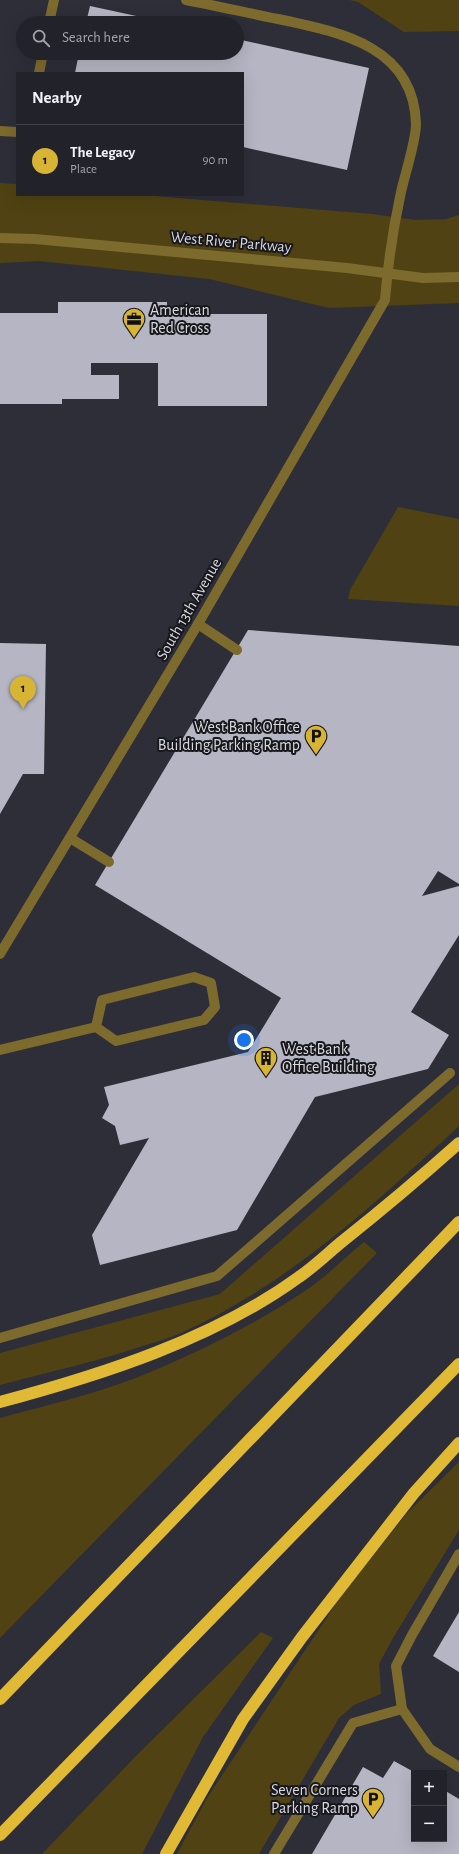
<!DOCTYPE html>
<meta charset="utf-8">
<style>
body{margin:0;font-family:"Alegreya Sans",sans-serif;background:#2e2f37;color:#f1f3f6}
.controls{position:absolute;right:12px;bottom:12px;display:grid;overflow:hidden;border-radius:0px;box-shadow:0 4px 16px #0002}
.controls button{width:36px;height:36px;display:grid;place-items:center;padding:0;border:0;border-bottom:1px solid #3f3f47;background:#22222b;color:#f1f3f6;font:20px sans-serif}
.you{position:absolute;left:244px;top:1040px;width:14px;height:14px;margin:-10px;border:3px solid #fff;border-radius:50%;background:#1a73e8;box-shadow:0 0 0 6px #1a73e833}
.badge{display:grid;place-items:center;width:26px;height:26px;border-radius:50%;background:#d8b434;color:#111;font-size:13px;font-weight:700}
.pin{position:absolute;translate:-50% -33px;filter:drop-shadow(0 1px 2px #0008)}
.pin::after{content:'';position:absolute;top:21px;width:14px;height:12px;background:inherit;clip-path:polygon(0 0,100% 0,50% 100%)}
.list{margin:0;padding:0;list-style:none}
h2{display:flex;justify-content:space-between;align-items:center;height:52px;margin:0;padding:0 16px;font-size:17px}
h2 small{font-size:13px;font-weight:400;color:#a2a4a9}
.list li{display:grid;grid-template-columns:26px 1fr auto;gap:12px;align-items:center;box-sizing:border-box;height:72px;padding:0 16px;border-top:1px solid #3f3f47}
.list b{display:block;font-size:15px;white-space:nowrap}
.list p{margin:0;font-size:13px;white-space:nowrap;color:#a2a4a9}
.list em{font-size:13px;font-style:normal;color:#a2a4a9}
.icon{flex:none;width:22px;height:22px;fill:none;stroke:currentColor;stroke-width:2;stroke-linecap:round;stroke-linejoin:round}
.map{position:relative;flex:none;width:459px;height:1854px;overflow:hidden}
.search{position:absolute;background:#22222b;box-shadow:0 4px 16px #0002;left:16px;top:16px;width:228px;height:44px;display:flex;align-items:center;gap:10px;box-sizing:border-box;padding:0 14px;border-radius:22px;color:#a2a4a9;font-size:15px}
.panel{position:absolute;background:#22222b;box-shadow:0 4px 16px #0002;left:16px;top:72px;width:228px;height:124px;border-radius:0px}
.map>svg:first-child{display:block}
.green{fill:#504212}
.building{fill:#b5b5c3}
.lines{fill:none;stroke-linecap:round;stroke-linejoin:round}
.minor{stroke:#7d6a2d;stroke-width:10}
.highway{stroke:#e0ba35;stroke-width:12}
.labels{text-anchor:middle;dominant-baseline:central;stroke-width:4;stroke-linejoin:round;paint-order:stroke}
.street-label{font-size:16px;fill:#d8d8df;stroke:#17171c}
.poi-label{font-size:16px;fill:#d8d8df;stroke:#17171c;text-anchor:start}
</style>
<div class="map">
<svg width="459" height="1854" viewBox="0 0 459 1854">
<rect width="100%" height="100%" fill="#2e2e39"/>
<g class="green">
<path d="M 349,0 L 459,0 L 459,31 L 404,32 L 358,2 Z"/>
<path d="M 0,183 L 17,184 L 17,195 L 143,195 L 372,214 L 416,220 L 446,219 L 459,215 L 459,303 L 329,308 L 209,279 L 39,261 L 0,263 Z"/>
<path d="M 398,507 L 459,519 L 459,606 L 348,599 L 350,590 Z"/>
<path d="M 459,1084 L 459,1126 C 374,1205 287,1285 181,1333 C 170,1338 158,1341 146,1345 C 99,1361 49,1372 0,1385 L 0,1353 L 220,1294 Z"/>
<path d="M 364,1242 L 377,1253 L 0,1638 L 0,1418 C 51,1404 104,1392 153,1371 C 206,1348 261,1321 308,1289 C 328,1275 345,1257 364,1242 Z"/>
<path d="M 459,1462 L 459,1530 L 393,1638 L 379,1664 L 381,1694 L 354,1705 L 339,1718 L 259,1854 L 177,1854 L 207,1798 L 341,1596 L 408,1512 Z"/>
<path d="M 261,1632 L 273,1638 L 203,1737 L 142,1854 L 42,1854 L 135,1757 Z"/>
</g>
<g class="building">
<path d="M 90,6 L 164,22 L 164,23 L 86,23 Z"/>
<path d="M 237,39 L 369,68 L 347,170 L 243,147 L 243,73 L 75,73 L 79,53 L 237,53 Z"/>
<path d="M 58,302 L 167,302 L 167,314 L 267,314 L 267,406 L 158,406 L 158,363 L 91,363 L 91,375 L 119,375 L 119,399 L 62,399 L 62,404 L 0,404 L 0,313 L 58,313 Z"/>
<path d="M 248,630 L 459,646 L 459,884 L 438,871 L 422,896 L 459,886 L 459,935 L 411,1012 L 449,1035 L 428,1069 L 315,1097 L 237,1230 L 100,1265 L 92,1235 L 149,1138 L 120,1145 L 115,1126 L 102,1118 L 109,1105 L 104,1087 L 248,1052 L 281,998 L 95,885 Z"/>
<path d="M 0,643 L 46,644 L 44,774 L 23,774 L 0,814 Z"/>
<path d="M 459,1612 L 459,1672 L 433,1656 Z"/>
<path d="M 394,1761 L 414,1772 L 414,1839 L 444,1839 L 444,1790 L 459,1799 L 459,1854 L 312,1854 L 363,1767 L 383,1778 Z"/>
</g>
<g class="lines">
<g class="minor">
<path d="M 49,23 L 54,0"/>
<path d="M 39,73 L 43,53"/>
<path d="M 0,131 L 17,132"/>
<path d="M 0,238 L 35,239 L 347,268 L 423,278 L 459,277"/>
<path d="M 198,624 L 237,650"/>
<path d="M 70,838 L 109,862"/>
<path d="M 0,954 L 198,624 L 385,300 C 388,262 393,229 401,192 C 405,174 416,141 416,124 C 414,46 340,32 278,19 C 248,13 217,6 186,0"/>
<path d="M 0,1050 L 96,1027 L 116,1041 L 204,1020 L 215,1007 L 211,983 L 194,977 L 102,1000 L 96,1027"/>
<path d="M 0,1338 L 217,1276 L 450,1073"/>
<path d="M 459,1554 L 412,1635 L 396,1666 L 402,1709 L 430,1749 L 459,1767"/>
<path d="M 274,1854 L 353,1723 L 402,1709"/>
</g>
<g class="highway">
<path d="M 0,1402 C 101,1375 214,1339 299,1277 C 315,1266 329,1252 344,1240 C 383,1209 421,1177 459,1143"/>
<path d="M 0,1699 L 459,1222"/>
<path d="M 0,1835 L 459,1364"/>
<path d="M 166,1854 L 243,1719 L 302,1637 L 414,1493 L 459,1443"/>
</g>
</g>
<defs>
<g id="office-pin" transform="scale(1.15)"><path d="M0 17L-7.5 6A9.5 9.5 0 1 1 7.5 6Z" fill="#d8b434" stroke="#17171c"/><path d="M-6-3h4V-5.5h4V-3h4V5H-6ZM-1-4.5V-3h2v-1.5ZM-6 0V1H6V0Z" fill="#111"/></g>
<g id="parking-pin" transform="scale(1.15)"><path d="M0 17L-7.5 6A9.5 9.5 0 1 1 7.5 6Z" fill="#d8b434" stroke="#17171c"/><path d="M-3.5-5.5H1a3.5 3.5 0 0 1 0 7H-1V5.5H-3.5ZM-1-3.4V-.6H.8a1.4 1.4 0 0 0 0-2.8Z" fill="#111"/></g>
<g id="building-pin" transform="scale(1.15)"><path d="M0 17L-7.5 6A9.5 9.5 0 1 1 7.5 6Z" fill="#d8b434" stroke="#17171c"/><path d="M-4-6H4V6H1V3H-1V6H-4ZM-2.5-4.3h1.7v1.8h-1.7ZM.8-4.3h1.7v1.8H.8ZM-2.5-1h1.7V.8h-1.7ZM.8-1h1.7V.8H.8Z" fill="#111"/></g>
</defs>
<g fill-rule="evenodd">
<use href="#office-pin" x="134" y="319"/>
<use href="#parking-pin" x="316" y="736"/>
<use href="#building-pin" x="266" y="1058"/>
<use href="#parking-pin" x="373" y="1799"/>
</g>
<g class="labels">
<g class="street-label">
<text transform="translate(231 242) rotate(5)">West River Parkway</text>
<text transform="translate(189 609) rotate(-60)">South 13th Avenue</text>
</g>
<g class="poi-label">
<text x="150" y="310">American<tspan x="150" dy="18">Red Cross</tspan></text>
<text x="300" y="727" text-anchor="end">West Bank Office<tspan x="300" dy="18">Building Parking Ramp</tspan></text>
<text x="282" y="1049">West Bank<tspan x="282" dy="18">Office Building</tspan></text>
<text x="358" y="1790" text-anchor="end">Seven Corners<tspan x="358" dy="18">Parking Ramp</tspan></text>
</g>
</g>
</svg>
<div class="controls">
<button>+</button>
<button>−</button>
</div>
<div class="you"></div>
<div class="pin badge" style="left:23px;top:709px">1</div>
<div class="search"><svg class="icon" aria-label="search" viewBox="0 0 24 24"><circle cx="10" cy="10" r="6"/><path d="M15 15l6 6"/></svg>Search here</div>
<section class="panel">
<h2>Nearby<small></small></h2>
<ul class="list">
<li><span class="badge">1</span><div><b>The Legacy</b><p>Place</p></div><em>90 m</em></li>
</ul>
</section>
</div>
